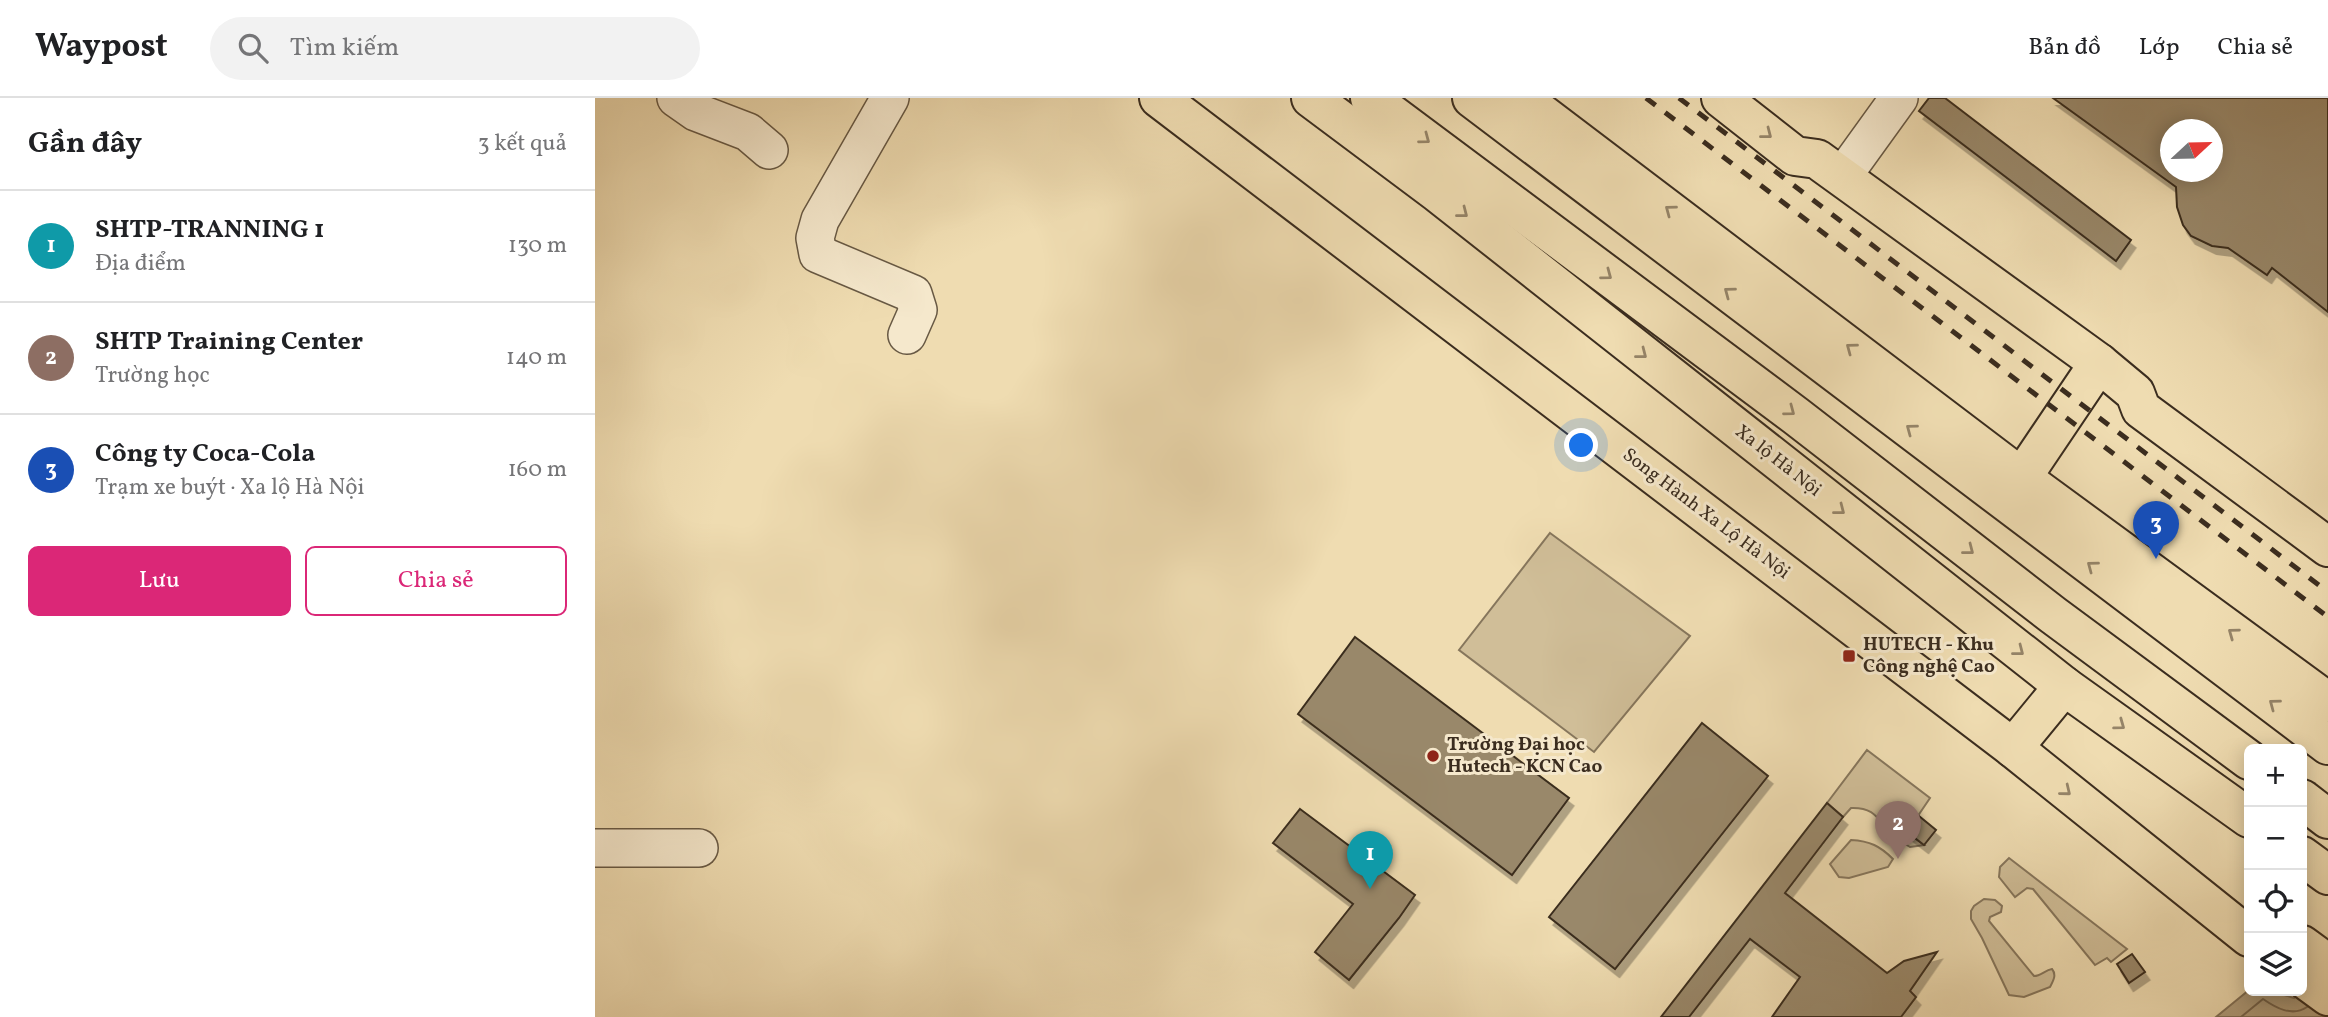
<!DOCTYPE html>
<html lang="vi">
<meta charset="utf-8">
<style>
body{margin:0;font-family:Vollkorn,serif;background:#f2f2f2;color:#202124}
.controls{position:absolute;right:21px;bottom:21px;display:grid;overflow:hidden;border-radius:10px;box-shadow:0 4px 18px #0003}
.controls button{width:63px;height:63px;display:grid;place-items:center;padding:0;border:0;border-bottom:2px solid #e0e0e0;background:#fff;color:#202124;font:35px sans-serif}
.compass{position:absolute;left:1565px;top:21px;width:63px;height:63px;border-radius:50%;background:#fff;box-shadow:0 4px 18px #0003;rotate:68deg}
.you{position:absolute;left:987px;top:348px;width:24px;height:24px;margin:-18px;border:5px solid #fff;border-radius:50%;background:#1a73e8;box-shadow:0 0 0 10px #1a73e833}
.badge{display:grid;place-items:center;width:46px;height:46px;border-radius:50%;background:#db2777;color:#fff;font-size:23px;font-weight:700}
.pin{position:absolute;translate:-50% -58px;filter:drop-shadow(0 2px 4px #0008)}
.pin::after{content:'';position:absolute;top:37px;width:24px;height:21px;background:inherit;clip-path:polygon(0 0,100% 0,50% 100%)}
.list{margin:0;padding:0;list-style:none}
h2{display:flex;justify-content:space-between;align-items:center;height:91px;margin:0;padding:0 28px;font-size:30px}
h2 small{font-size:23px;font-weight:400;color:#757577}
.list li{display:grid;grid-template-columns:46px 1fr auto;gap:21px;align-items:center;box-sizing:border-box;height:112px;padding:0 28px;border-top:2px solid #e0e0e0}
.list b{display:block;font-size:26px;white-space:nowrap}
.list p{margin:0;font-size:23px;white-space:nowrap;color:#757577}
.list em{font-size:23px;font-style:normal;color:#757577}
.actions{display:flex;gap:14px;padding:21px 28px}
.actions a{flex:1;padding:16px 0;border:2px solid #db2777;border-radius:10px;text-align:center;font-size:24px;color:#db2777}
.actions .main{background:#db2777;color:#fff}
.icon{flex:none;width:38px;height:38px;fill:none;stroke:currentColor;stroke-width:2;stroke-linecap:round;stroke-linejoin:round}
.map{position:relative;flex:none;width:1733px;height:919px;overflow:hidden}
header{display:flex;align-items:center;gap:42px;box-sizing:border-box;height:98px;padding:0 35px;background:#fff;border-bottom:2px solid #e0e0e0}
header strong{font-size:33px}
nav{display:flex;gap:38px;margin-inline-start:auto;font-size:24px}
.search{width:490px;height:63px;background:#f2f2f2;display:flex;align-items:center;gap:18px;box-sizing:border-box;padding:0 24px;border-radius:38px;color:#757577;font-size:26px}
main{display:flex}
aside{flex:1;background:#fff}
.map>svg:first-child{display:block}
.green{fill:#d0be98;stroke:#86765c;stroke-width:2}
.water{fill:#b2a07f;stroke:#827259;stroke-width:2}
.lines{fill:none;stroke-linecap:round;stroke-linejoin:round}
.shore{stroke:#76664f;stroke-width:2}
.building{fill:#99886b;stroke:#3b2d1f;stroke-width:2;fill-rule:evenodd;filter:url(#shadow)}
.minor-casing{stroke:#685944;stroke-width:40}
.major-casing{stroke:#3b2d1f;stroke-width:42}
.highway-casing{stroke:#3b2d1f;stroke-width:42}
.minor{stroke:#f5e8cc;stroke-width:37}
.major{stroke:#efdcb1;stroke-width:38}
.highway{stroke:#efdcb1;stroke-width:38}
.rail{stroke:#3b2d1f;stroke-width:5;stroke-dasharray:12 12;stroke-linecap:butt}
.oneway{stroke:#958468}
.poi-dot{fill:#8f2418;stroke:#f5e8cc;stroke-width:2.5}
.labels{text-anchor:middle;dominant-baseline:central;stroke-width:6;stroke-linejoin:round;paint-order:stroke}
.street-label{font-size:19px;fill:#3b2d1f;stroke:#f5e8cc}
.poi-label{font-size:19px;font-weight:bold;fill:#3b2d1f;stroke:#f5e8cc;text-anchor:start}
</style>
<header>
<strong>Waypost</strong>
<div class="search"><svg class="icon" aria-label="search" viewBox="0 0 24 24"><circle cx="10" cy="10" r="6"/><path d="M15 15l6 6"/></svg>Tìm kiếm</div>
<nav><a>Bản đồ</a><a>Lớp</a><a>Chia sẻ</a></nav>
</header>
<main>
<aside>
<h2>Gần đây<small>3 kết quả</small></h2>
<ul class="list">
<li><span class="badge" style="background:#0f9aa8">1</span><div><b>SHTP-TRANNING 1</b><p>Địa điểm</p></div><em>130 m</em></li>
<li><span class="badge" style="background:#8d6e63">2</span><div><b>SHTP Training Center</b><p>Trường học</p></div><em>140 m</em></li>
<li><span class="badge" style="background:#1a4fb4">3</span><div><b>Công ty Coca-Cola</b><p>Trạm xe buýt · Xa lộ Hà Nội</p></div><em>160 m</em></li>
</ul>
<div class="actions"><a class="main">Lưu</a><a>Chia sẻ</a></div>
</aside>
<div class="map">
<svg width="1733" height="919" viewBox="0 0 1733 919">
<defs>
<filter id="shadow"><feDropShadow dx="4.5" dy="8" stdDeviation="0" flood-color="#0004"/></filter>
</defs>
<rect width="100%" height="100%" fill="#efdcb1"/>
<filter id="stains"><feTurbulence type="fractalNoise" baseFrequency=".00286" numOctaves="4"/><feColorMatrix values="0 0 0 0 .2 0 0 0 0 .09 0 0 0 0 .02 0 0 0 .5 -.17"/></filter>
<radialGradient id="worn" r=".72"><stop offset=".6" stop-color="#630" stop-opacity="0"/><stop offset="1" stop-color="#630" stop-opacity=".3"/></radialGradient>
<g class="green">
<path d="M 955,435 L 1095,538 L 999,654 L 864,552 Z"/>
<path d="M 1272,652 L 1335,700 L 1312,734 L 1329,747 L 1315,749 C 1310,746 1305,743 1301,740 C 1283,725 1283,709 1256,710 L 1248,719 L 1232,705 Z"/>
<path d="M 1256,742 C 1275,743 1285,748 1298,761 L 1293,769 L 1254,780 L 1244,779 L 1235,766 Z"/>
<path d="M 1414,760 L 1532,851 L 1516,864 L 1512,860 L 1500,867 L 1438,791 L 1432,790 L 1420,799 L 1404,779 L 1405,769 Z"/>
<path d="M 1389,801 L 1400,802 L 1407,808 L 1406,814 L 1395,819 L 1394,823 L 1439,878 C 1446,878 1450,872 1457,871 C 1462,877 1458,883 1455,889 L 1429,899 L 1414,897 L 1387,840 L 1376,821 L 1376,813 L 1379,808 Z"/>
</g>
<path class="water" d="M 1733,853 L 1733,919 L 1621,919 L 1654,892 L 1676,893 L 1699,900 Z"/>
<g class="lines">
<path class="shore" d="M 1646,919 L 1668,901 C 1681,910 1697,919 1712,909"/>
</g>
<g class="building">
<path d="M 1334,0 L 1350,0 L 1536,142 L 1521,163 L 1324,13 Z"/>
<path d="M 1458,0 L 1733,0 L 1733,214 L 1677,170 L 1672,177 L 1633,150 L 1617,148 L 1596,138 L 1588,127 L 1582,109 L 1581,89 ZM 1576,32 L 1618,32 L 1618,74 L 1576,74 Z"/>
<path d="M 760,539 L 974,700 L 917,777 L 703,616 Z"/>
<path d="M 1107,625 L 1173,678 L 1020,871 L 954,819 Z"/>
<path d="M 1232,705 L 1248,719 L 1190,795 L 1292,875 L 1309,863 L 1342,854 L 1315,893 L 1321,899 L 1306,919 L 1177,919 L 1205,879 L 1155,841 L 1094,919 L 1066,919 Z"/>
<path d="M 705,711 L 820,797 L 804,820 L 754,882 L 720,854 L 758,806 L 678,745 Z"/>
<path d="M 1324,718 L 1341,732 L 1329,747 L 1312,734 Z"/>
<path d="M 1537,856 L 1550,874 L 1534,885 L 1522,866 Z"/>
</g>
<g class="lines">
<g class="minor-casing">
<g id="minor">
<path d="M 81,0 L 101,14 L 153,34 L 174,52"/>
<path d="M 295,0 L 225,122 L 220,140 L 223,156 L 318,196 L 323,212 L 312,237"/>
<path d="M 1247,79 L 1304,0"/>
<path d="M 0,750 L 104,750"/>
</g>
</g>
<g class="major-casing">
<g id="major">
<path d="M 564,0 L 1418,650 L 1654,839"/>
<path d="M 1126,0 L 1200,58 L 1222,61 L 1504,265 L 1540,295 L 1546,311 L 1733,449"/>
<path d="M 1707,847 L 1733,866"/>
<path d="M 1707,879 L 1733,898"/>
</g>
</g>
<g class="highway-casing">
<g id="highway">
<path d="M 716,0 L 843,95 L 1469,588 L 1654,720"/>
<path d="M 775,0 L 1201,318 L 1458,517 L 1654,662"/>
<path d="M 877,0 L 1733,647"/>
<path d="M 926,0 L 1427,380 L 1733,604"/>
<path d="M 1413,400 L 1504,265"/>
<path d="M 1418,650 L 1469,588"/>
<path d="M 1707,701 L 1733,721"/>
<path d="M 1707,758 L 1733,777"/>
</g>
</g>
<use href="#minor" class="minor"/>
<use href="#major" class="major"/>
<use href="#highway" class="highway"/>
<g class="rail">
<path d="M 1051,0 L 1733,519"/>
<path d="M 1084,0 L 1733,494"/>
</g>
</g>
<defs><path id="oneway-chevron" d="M-2-3.5L2.5 0L-2 3.5" fill="none" stroke-width="1.6" stroke-linecap="round" stroke-linejoin="round" transform="scale(1.75)"/></defs>
<g class="oneway">
<use href="#oneway-chevron" transform="translate(1172 36) rotate(38)"/>
<use href="#oneway-chevron" transform="translate(830 41) rotate(37)"/>
<use href="#oneway-chevron" transform="translate(1075 112) rotate(-143)"/>
<use href="#oneway-chevron" transform="translate(868 115) rotate(38)"/>
<use href="#oneway-chevron" transform="translate(1012 177) rotate(37)"/>
<use href="#oneway-chevron" transform="translate(1134 194) rotate(-143)"/>
<use href="#oneway-chevron" transform="translate(1256 250) rotate(-143)"/>
<use href="#oneway-chevron" transform="translate(1047 256) rotate(38)"/>
<use href="#oneway-chevron" transform="translate(1195 313) rotate(37)"/>
<use href="#oneway-chevron" transform="translate(1316 331) rotate(-143)"/>
<use href="#oneway-chevron" transform="translate(1245 412) rotate(38)"/>
<use href="#oneway-chevron" transform="translate(1374 452) rotate(38)"/>
<use href="#oneway-chevron" transform="translate(1497 468) rotate(-143)"/>
<use href="#oneway-chevron" transform="translate(1638 535) rotate(-144)"/>
<use href="#oneway-chevron" transform="translate(1424 553) rotate(38)"/>
<use href="#oneway-chevron" transform="translate(1679 606) rotate(-143)"/>
<use href="#oneway-chevron" transform="translate(1525 627) rotate(36)"/>
<use href="#oneway-chevron" transform="translate(1471 693) rotate(39)"/>
</g>
<g class="poi-dot">
<rect x="1247" y="551" width="14" height="14" rx="3.5"/>
<circle cx="838" cy="658" r="7"/>
</g>
<g class="labels">
<g class="street-label">
<text transform="translate(1183 363) rotate(38)">Xa lộ Hà Nội</text>
<text transform="translate(1111 416) rotate(37)">Song Hành Xa Lộ Hà Nội</text>
</g>
<g class="poi-label">
<text x="1268" y="547">HUTECH - Khu<tspan x="1268" dy="22">Công nghệ Cao</tspan></text>
<text x="852" y="647">Trường Đại học<tspan x="852" dy="22">Hutech - KCN Cao</tspan></text>
</g>
</g>
<rect width="100%" height="100%" filter="url(#stains)"/>
<rect width="100%" height="100%" fill="url(#worn)"/>
</svg>
<div class="controls">
<button>+</button>
<button>−</button>
<button><svg class="icon" aria-label="locate" viewBox="0 0 24 24"><circle cx="12" cy="12" r="6"/><path d="M12 2v4M12 18v4M2 12h4M18 12h4"/></svg></button>
<button><svg class="icon" aria-label="layers" viewBox="0 0 24 24"><path d="M12 4l9 5-9 5-9-5zM3 14l9 5 9-5"/></svg></button>
</div>
<svg class="compass" viewBox="-18 -18 36 36"><path d="M0-13l5 13h-10z" fill="#e53935"/><path d="M0 13l5-13h-10z" fill="#757577"/></svg>
<div class="you"></div>
<div class="pin badge" style="left:775px;top:791px;background:#0f9aa8">1</div>
<div class="pin badge" style="left:1303px;top:761px;background:#8d6e63">2</div>
<div class="pin badge" style="left:1561px;top:461px;background:#1a4fb4">3</div>
</div>
</main>
